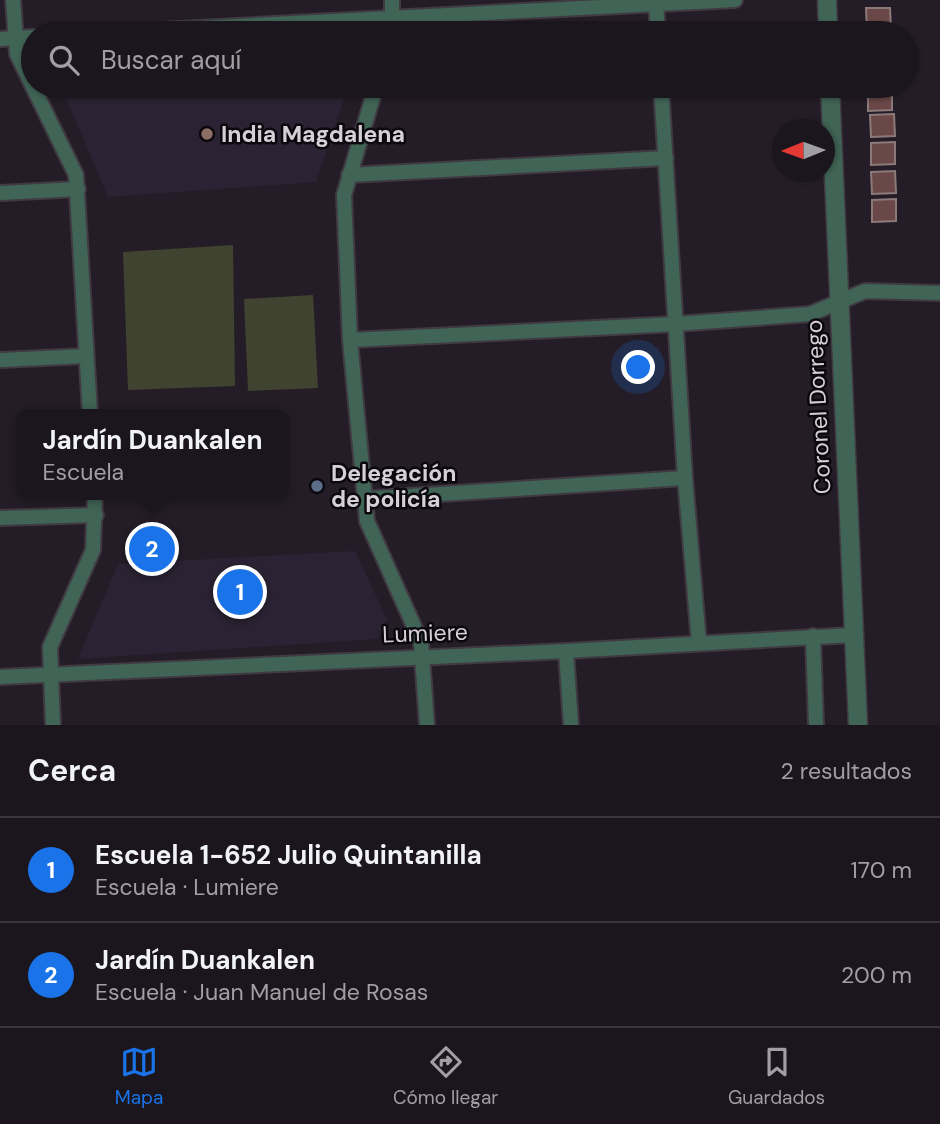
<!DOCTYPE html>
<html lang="es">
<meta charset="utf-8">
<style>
body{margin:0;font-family:"DM Sans",sans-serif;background:#28232a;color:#f1f3f6}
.compass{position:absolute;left:772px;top:119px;width:63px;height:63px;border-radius:50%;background:#1b161d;box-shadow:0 2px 5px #0004;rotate:269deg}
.you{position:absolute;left:639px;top:368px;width:24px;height:24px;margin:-18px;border:5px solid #fff;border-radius:50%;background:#1a73e8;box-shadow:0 0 0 10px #1a73e833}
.badge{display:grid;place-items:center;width:46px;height:46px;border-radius:50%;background:#1a73e8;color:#fff;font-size:23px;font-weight:700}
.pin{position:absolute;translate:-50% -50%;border:4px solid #fff;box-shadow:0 2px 7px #0006}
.popup{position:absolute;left:16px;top:409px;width:273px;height:91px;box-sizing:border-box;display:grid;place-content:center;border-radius:14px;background:#1b161d;filter:drop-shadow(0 2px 5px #0005);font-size:23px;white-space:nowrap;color:#a09fa4}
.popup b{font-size:26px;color:#f1f3f6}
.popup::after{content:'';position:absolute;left:50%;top:100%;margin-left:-14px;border:14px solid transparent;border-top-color:#1b161d}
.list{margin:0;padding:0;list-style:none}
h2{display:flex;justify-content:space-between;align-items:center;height:91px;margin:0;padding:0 28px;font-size:30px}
h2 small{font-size:23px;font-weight:400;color:#a09fa4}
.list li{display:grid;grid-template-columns:46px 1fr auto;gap:21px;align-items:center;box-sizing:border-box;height:105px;padding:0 28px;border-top:2px solid #39353b}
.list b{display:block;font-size:26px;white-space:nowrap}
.list p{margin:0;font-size:23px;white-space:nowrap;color:#a09fa4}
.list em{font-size:23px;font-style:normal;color:#a09fa4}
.icon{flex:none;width:38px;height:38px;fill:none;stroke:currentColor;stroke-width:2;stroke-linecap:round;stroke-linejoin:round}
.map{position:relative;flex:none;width:940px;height:725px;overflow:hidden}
.search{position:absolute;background:#1b161d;box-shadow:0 2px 5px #0004;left:21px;right:21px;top:21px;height:77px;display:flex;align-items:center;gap:18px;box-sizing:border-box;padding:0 24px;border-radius:38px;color:#a09fa4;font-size:26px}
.sheet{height:301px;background:#1b161d}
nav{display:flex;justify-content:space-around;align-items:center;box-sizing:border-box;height:98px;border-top:2px solid #39353b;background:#1b161d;font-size:19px;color:#a09fa4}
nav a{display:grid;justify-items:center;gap:4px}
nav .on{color:#1a73e8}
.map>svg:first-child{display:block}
.education{fill:#2b2333}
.green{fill:#40432f}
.building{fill:#6a4847;stroke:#8b7a79;stroke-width:2}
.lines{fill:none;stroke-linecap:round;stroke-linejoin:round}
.minor-casing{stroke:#403a43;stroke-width:18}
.tertiary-casing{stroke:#403a43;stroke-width:21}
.minor{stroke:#406455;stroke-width:14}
.tertiary{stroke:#406455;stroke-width:18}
.education-dot{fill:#8d6e63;stroke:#0b080d;stroke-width:2.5}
.service-dot{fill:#5c6f8a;stroke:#0b080d;stroke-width:2.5}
.labels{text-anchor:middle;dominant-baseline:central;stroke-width:5;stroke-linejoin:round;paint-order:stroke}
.poi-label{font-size:23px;font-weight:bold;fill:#d5d0d7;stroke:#0b080d;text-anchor:start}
.street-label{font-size:23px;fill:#d5d0d7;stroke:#0b080d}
</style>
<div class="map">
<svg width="940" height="725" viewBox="0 0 940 725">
<rect width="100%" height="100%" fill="#241d27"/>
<g class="education">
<path d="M 61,86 L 348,86 L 316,182 L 108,197 Z"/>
<path d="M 355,551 L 387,619 L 377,639 L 78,659 L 118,564 Z"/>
</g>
<g class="green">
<path d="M 233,245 L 235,386 L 128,390 L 123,252 Z"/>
<path d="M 313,295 L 318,388 L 248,391 L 244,299 Z"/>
</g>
<g class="building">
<path d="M 866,8 L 890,8 L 891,30 L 867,30 Z"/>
<path d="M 868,89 L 892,89 L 892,110 L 868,111 Z"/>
<path d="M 894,114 L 895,136 L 871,137 L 870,115 Z"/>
<path d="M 895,142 L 895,164 L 871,165 L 871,143 Z"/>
<path d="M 895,171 L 896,193 L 872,194 L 871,172 Z"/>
<path d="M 896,199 L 896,221 L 872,222 L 872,200 Z"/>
</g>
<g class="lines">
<g class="minor-casing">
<g id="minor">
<path d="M 13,0 L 17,54 L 76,175 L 90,414"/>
<path d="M 656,4 L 658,33"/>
<path d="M 103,33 L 735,0"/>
<path d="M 392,33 L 392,0"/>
<path d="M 0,39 L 33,37"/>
<path d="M 376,86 L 344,195 L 350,340 L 367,521 L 421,642 L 427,725"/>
<path d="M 661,86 L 685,478 L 699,643"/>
<path d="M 349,175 L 666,158"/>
<path d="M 0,193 L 78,189"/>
<path d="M 350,340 L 676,324 L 810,314 L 865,291 L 940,293"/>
<path d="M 0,360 L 86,356"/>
<path d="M 363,499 L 685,478"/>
<path d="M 0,518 L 96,515"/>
<path d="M 813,636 L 816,725"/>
<path d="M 566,651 L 571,725"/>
<path d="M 0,677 L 566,651 L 853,635"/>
<path d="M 53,725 L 50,647 L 93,550 L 95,495"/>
</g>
</g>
<g class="tertiary-casing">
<g id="tertiary">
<path d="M 827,0 L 828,33"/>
<path d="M 830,86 L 858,725"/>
</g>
</g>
<use href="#minor" class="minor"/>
<use href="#tertiary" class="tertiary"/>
</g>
<circle class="education-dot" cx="207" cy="134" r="7"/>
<circle class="service-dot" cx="317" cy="486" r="7"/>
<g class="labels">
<g class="poi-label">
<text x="221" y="134">India Magdalena</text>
<text x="331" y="473">Delegación<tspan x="331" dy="26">de policía</tspan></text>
</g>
<g class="street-label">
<text transform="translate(818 407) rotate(-93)">Coronel Dorrego</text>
<text transform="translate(425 633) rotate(-2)">Lumiere</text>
</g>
</g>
</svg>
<svg class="compass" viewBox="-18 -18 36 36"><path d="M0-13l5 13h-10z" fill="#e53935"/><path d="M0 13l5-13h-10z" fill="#a09fa4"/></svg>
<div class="you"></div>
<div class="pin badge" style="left:240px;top:592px">1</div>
<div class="pin badge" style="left:152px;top:549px">2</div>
<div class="popup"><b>Jardín Duankalen</b>Escuela</div>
<div class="search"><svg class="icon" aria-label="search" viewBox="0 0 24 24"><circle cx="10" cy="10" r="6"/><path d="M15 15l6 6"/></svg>Buscar aquí</div>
</div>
<section class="sheet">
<h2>Cerca<small>2 resultados</small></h2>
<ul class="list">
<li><span class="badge">1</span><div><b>Escuela 1-652 Julio Quintanilla</b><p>Escuela · Lumiere</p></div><em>170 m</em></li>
<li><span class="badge">2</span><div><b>Jardín Duankalen</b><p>Escuela · Juan Manuel de Rosas</p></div><em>200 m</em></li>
</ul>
</section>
<nav>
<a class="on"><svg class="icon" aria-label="map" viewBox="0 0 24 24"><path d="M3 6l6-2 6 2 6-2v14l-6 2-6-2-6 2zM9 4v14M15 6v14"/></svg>Mapa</a>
<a><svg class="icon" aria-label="directions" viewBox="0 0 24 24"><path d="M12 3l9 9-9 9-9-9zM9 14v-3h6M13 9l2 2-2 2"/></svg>Cómo llegar</a>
<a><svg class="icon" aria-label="saved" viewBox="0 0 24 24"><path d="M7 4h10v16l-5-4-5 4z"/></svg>Guardados</a>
</nav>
